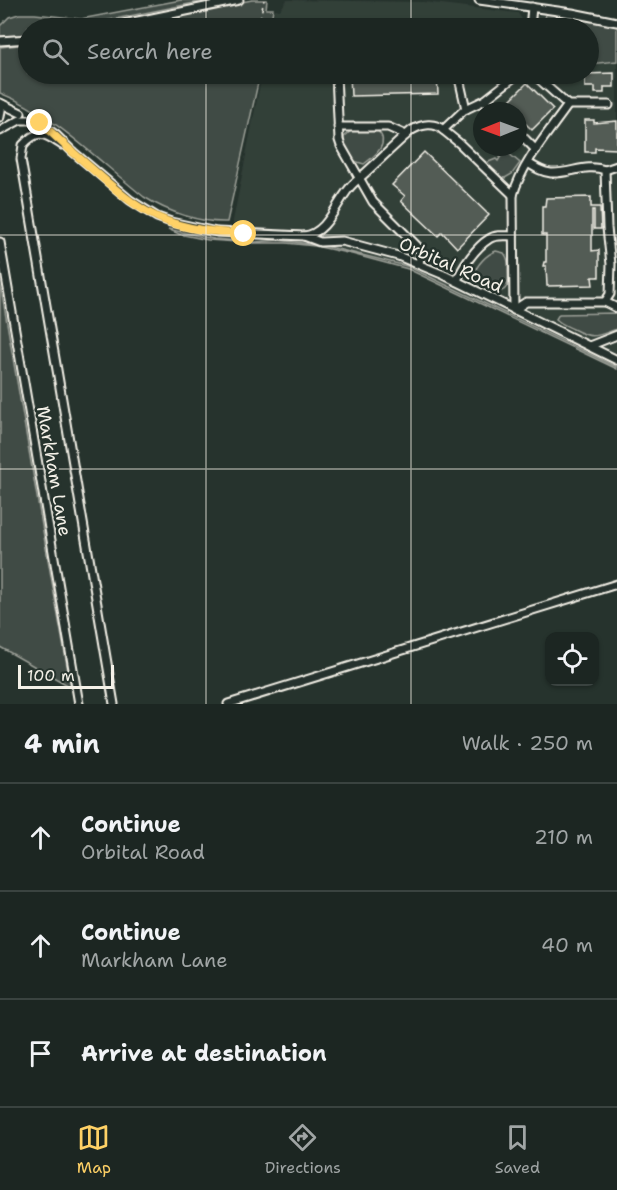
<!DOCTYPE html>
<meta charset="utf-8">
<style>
body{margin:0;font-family:"Shantell Sans",sans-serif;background:#29322f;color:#f1f3f6}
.controls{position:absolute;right:18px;bottom:18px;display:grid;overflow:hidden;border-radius:12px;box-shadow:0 2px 4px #0004}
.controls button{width:54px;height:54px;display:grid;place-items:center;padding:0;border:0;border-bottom:2px solid #3a4340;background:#1c2622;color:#f1f3f6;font:30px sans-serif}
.compass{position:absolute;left:473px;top:102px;width:54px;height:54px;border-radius:50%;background:#1c2622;box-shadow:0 2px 4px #0004;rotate:269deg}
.scale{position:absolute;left:18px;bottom:15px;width:96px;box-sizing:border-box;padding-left:6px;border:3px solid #f4f1e8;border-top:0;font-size:16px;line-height:21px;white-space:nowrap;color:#f4f1e8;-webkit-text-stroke:4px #26332d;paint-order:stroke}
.stop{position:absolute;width:18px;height:18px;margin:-14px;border:4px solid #ffd166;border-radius:50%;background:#fff}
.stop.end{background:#ffd166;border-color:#fff;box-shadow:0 2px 6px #0008}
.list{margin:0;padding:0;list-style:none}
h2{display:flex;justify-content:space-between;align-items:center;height:78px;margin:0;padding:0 24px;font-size:26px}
h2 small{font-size:20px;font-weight:400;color:#a0a5a5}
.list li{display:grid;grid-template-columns:39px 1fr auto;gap:18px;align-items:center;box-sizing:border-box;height:108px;padding:0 24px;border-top:2px solid #3a4340}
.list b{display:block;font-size:22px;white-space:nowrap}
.list p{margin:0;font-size:20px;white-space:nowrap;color:#a0a5a5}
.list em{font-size:20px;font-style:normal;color:#a0a5a5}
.icon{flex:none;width:33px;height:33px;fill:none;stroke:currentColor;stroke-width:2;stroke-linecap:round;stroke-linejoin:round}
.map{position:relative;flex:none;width:617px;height:704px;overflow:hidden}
.search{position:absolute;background:#1c2622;box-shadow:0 2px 4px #0004;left:18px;right:18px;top:18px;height:66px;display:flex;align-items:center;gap:15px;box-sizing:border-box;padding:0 21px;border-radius:33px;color:#a0a5a5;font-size:22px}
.sheet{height:402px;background:#1c2622}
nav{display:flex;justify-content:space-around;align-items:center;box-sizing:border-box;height:84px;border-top:2px solid #3a4340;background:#1c2622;font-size:16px;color:#a0a5a5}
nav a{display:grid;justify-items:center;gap:3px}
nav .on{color:#ffd166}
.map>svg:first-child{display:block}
.built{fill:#333f39;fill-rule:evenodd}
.green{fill:#414b45;stroke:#9a9e96;stroke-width:1.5}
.building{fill:#525c55;stroke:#f4f1e8;stroke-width:1.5}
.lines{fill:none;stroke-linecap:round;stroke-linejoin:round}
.minor-casing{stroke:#f4f1e8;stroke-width:11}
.path{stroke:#f4f1e8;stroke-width:1.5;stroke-dasharray:4.5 4.5;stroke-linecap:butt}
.minor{stroke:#26332d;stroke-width:7}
.route{stroke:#ffd166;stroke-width:8}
.grid{fill:none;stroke:#f4f1e8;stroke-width:1.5;stroke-opacity:0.55}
.labels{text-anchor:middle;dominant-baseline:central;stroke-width:5;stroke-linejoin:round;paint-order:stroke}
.street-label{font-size:18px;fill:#f4f1e8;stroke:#26332d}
</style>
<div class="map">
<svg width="617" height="704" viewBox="0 0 617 704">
<rect width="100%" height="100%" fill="#26332d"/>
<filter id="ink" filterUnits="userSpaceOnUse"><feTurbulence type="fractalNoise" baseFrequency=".0167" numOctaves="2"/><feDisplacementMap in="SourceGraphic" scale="12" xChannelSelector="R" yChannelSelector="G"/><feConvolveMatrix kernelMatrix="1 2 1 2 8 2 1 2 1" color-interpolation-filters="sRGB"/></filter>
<g filter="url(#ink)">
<path class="built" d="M 287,0 L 424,2 L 518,13 L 524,23 L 534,22 L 538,15 L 617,28 L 617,367 L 407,266 L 336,248 L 279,240 L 233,241 L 233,221 L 262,74 L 588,74 L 588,28 L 271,28 L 275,9 L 280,10 ZM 482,111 L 518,111 L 518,147 L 482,147 Z"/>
<g class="green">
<path d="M 181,0 L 209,0 L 70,28 L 28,28 L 28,35 L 0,36 L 0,26 L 9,17 L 19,14 L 35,14 L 81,19 Z"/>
<path d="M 252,0 L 267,0 L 266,9 L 273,9 L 270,28 L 113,28 Z"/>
<path d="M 546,13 L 617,26 L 617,61 L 589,64 L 588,28 L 553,28 L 545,20 Z"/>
<path d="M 28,44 L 28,74 L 260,74 L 227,222 C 200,223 168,212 144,197 C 100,162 52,113 0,93 L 0,47 Z"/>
<path d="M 352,130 L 377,130 C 391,143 375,156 364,164 L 354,161 L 344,145 L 344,137 Z"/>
<path d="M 503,153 L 508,153 L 520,163 L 512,174 L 505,178 L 499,177 L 486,163 L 496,159 L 498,161 Z"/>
<path d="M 168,229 L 214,239 L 256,242 L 279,240 L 325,246 L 407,266 L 617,367 L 617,369 L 408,269 L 352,254 L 315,246 L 286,243 L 253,243 L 208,240 L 179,234 Z"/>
<path d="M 496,251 L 504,253 C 509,259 508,264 508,271 C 508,276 509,281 507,286 C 500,300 477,285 474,275 C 476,265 487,254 496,251 Z"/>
<path d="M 0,282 C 23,417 46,552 71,687 L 0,647 Z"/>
<path d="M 617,313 L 617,329 C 596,336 594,340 573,329 C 567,326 561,324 556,319 L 559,314 Z"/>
</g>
<g class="building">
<path d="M 512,21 L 517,21 L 517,28 L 507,28 L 512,27 Z"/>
<path d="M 614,73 L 614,87 L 604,87 L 604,93 L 595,93 L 595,87 L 585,87 L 585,74 Z"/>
<path d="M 350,74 L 437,74 L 438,94 L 351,96 Z"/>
<path d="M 527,83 L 553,109 L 532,130 L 518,116 L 518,111 L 513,111 L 506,104 Z"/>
<path d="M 585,120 L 594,120 L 594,123 L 617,121 L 617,149 L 595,148 L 595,152 L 585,152 Z"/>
<path d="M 424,152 L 489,215 L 457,248 L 442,232 L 438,236 L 401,201 L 405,196 L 392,185 Z"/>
<path d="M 591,197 L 591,207 L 600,207 L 601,229 L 594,229 L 594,210 L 592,210 L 592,251 L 599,250 L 599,277 L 592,277 L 593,285 L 547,286 L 546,266 L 543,266 L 544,262 L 546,262 L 546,235 L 542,235 L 542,206 L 545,206 L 546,198 Z"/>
</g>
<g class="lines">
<g class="minor-casing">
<g id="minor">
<path d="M 479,0 L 572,13 L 617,22"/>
<path d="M 104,28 L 239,0"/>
<path d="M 530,28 L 532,7"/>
<path d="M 0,41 L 28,39"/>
<path d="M 336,74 L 339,140 L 341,146 L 373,202 L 417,246 L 421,253 L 419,263"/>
<path d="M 458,74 L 466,109"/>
<path d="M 533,74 L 568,105 L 609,105"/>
<path d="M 485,100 L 497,111"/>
<path d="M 0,103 L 21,113"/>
<path d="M 0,117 L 2,104"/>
<path d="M 338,127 L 388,127 L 406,135"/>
<path d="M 443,130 L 459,143 L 513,195"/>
<path d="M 0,131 L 20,120 L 30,120 L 41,124 L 56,135 L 72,151 L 130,200 L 157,217 L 171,222 L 217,232 L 304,236 L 320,242 L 342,241 L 398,256 L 444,275 L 617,360"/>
<path d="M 518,132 L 536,150"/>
<path d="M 62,145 C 46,135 39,127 23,145 L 21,159 L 114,704"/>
<path d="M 528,163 C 536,168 542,172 551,173 C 570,174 587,163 605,170 L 607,228 L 611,264 L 610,294 L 605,302"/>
<path d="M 605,170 L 617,166"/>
<path d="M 304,236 C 330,233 337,198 354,183 C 374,166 392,147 412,130 C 422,124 435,122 443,130 L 464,110 L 485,100 L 518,74"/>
<path d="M 0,242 L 79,704"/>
<path d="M 457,281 C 462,267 476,247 489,239 C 496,234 506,236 513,236"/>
<path d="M 514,310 L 513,195 C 522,163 549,132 568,105"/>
<path d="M 514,310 L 526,302 L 605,302 L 617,308"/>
<path d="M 589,346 L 617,335"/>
<path d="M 228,704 L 617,584"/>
</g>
</g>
<g class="path">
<path d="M 448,24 L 452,28"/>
<path d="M 258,28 L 264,0"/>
</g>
<use href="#minor" class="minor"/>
</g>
</g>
<g class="lines" filter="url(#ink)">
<path class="route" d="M 40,123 C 53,133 63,144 75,154 C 101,176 128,204 159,218 C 186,230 215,232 244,234"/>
</g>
<path class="grid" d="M 206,0 L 206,28M 411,0 L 411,28M 206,74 L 206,704M 411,74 L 411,704M 0,235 L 617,235M 0,469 L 617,469"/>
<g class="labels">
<g class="street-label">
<text transform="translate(451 265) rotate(24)">Orbital Road</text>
<text transform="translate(54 471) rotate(80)">Markham Lane</text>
</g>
</g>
</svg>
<div class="controls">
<button><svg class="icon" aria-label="locate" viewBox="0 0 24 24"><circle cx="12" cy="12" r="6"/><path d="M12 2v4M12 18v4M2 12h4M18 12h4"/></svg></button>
</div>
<svg class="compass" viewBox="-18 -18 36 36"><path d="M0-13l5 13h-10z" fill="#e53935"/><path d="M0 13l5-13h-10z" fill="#a0a5a5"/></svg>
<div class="scale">100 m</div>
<div class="stop" style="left:244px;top:234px"></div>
<div class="stop end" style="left:40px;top:123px"></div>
<div class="search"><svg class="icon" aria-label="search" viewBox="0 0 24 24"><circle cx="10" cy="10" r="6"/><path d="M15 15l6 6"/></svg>Search here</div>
</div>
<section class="sheet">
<h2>4 min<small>Walk · 250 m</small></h2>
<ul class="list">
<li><svg class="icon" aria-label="ahead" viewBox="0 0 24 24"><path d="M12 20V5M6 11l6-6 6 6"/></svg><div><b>Continue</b><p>Orbital Road</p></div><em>210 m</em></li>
<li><svg class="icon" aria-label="ahead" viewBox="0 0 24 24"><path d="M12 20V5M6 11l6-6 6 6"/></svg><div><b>Continue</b><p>Markham Lane</p></div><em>40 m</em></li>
<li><svg class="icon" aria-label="arrive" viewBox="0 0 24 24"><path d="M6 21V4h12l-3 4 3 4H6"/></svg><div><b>Arrive at destination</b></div></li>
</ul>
</section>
<nav>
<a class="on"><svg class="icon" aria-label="map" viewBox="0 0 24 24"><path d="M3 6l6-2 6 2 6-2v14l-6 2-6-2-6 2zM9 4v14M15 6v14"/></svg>Map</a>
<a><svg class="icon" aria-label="directions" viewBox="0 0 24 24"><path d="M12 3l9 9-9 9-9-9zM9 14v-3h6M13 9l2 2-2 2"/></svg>Directions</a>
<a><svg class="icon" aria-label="saved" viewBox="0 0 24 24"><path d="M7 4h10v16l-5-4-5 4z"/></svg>Saved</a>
</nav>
